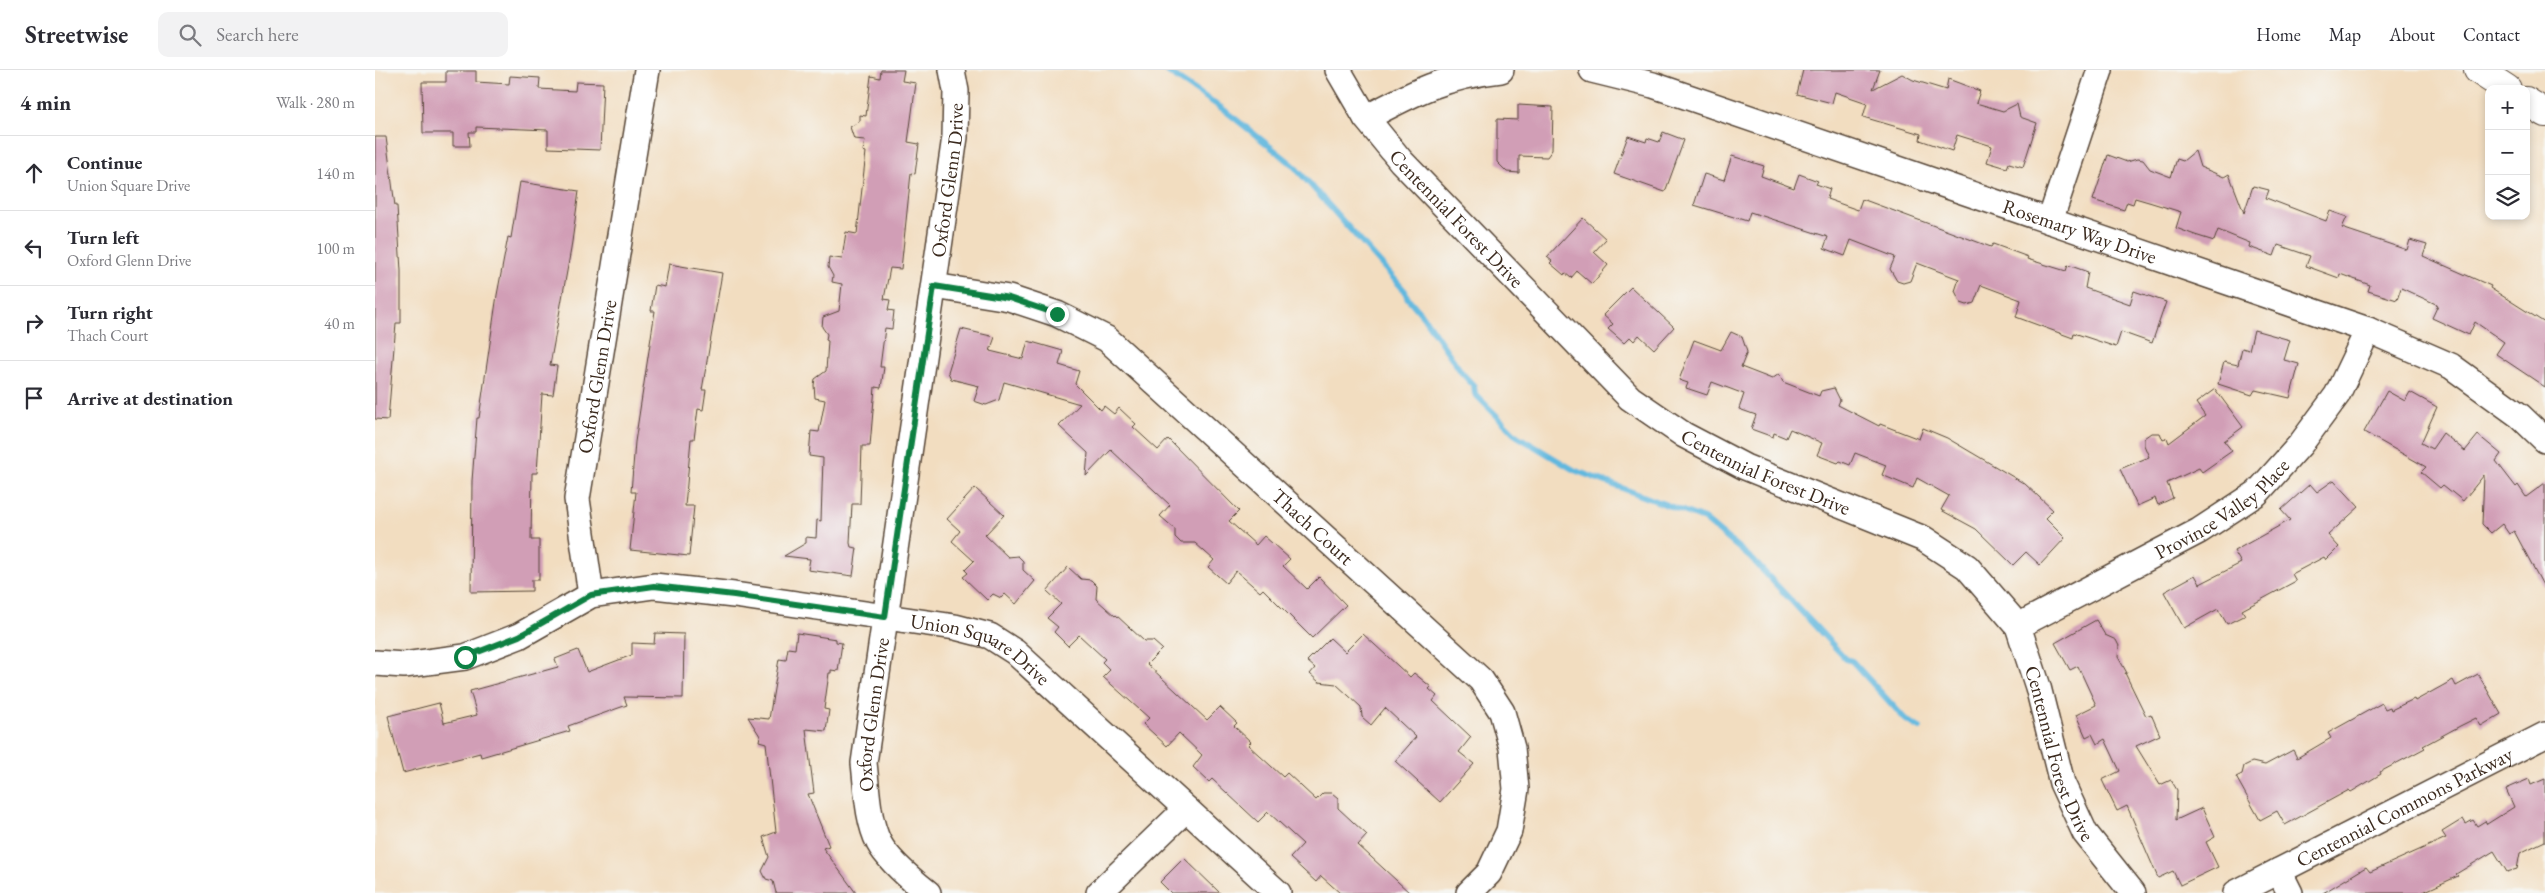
<!DOCTYPE html>
<meta charset="utf-8">
<style>
body{margin:0;font-family:"EB Garamond",serif;background:#f2f2f3;color:#2b2b33}
.controls{position:absolute;right:15px;top:15px;display:grid;overflow:hidden;border-radius:10px;box-shadow:0 2px 8px #0003}
.controls button{width:45px;height:45px;display:grid;place-items:center;padding:0;border:0;border-bottom:1px solid #e1e1e2;background:#fff;color:#2b2b33;font:25px sans-serif}
.stop{position:absolute;width:15px;height:15px;margin:-11px;border:4px solid #0b8043;border-radius:50%;background:#fff}
.stop.end{background:#0b8043;border-color:#fff;box-shadow:0 1px 5px #0008}
.list{margin:0;padding:0;list-style:none}
h2{display:flex;justify-content:space-between;align-items:center;height:65px;margin:0;padding:0 20px;font-size:21px}
h2 small{font-size:16px;font-weight:400;color:#7c7c81}
.list li{display:grid;grid-template-columns:32px 1fr auto;gap:15px;align-items:center;box-sizing:border-box;height:75px;padding:0 20px;border-top:1px solid #e1e1e2}
.list b{display:block;font-size:19px;white-space:nowrap}
.list p{margin:0;font-size:16px;white-space:nowrap;color:#7c7c81}
.list em{font-size:16px;font-style:normal;color:#7c7c81}
.icon{flex:none;width:28px;height:28px;fill:none;stroke:currentColor;stroke-width:2;stroke-linecap:round;stroke-linejoin:round}
.map{position:relative;flex:none;width:2170px;height:823px;overflow:hidden}
header{display:flex;align-items:center;gap:30px;box-sizing:border-box;height:70px;padding:0 25px;background:#fff;border-bottom:1px solid #e1e1e2}
header strong{font-size:24px}
nav{display:flex;gap:28px;margin-inline-start:auto;font-size:18px}
.search{width:350px;height:45px;background:#f2f2f3;display:flex;align-items:center;gap:12px;box-sizing:border-box;padding:0 18px;border-radius:10px;color:#7c7c81;font-size:19px}
main{display:flex}
aside{flex:1;background:#fff}
.map>svg:first-child{display:block}
.lines{fill:none;stroke-linecap:round;stroke-linejoin:round}
.stream{stroke:#62b8de;stroke-width:6}
.building{fill:#d19eb6}
.minor-casing{stroke:#564536;stroke-width:28}
.secondary-casing{stroke:#564536;stroke-width:30}
.minor{stroke:#fff;stroke-width:25}
.secondary{stroke:#fff;stroke-width:28}
.route{stroke:#0b8043;stroke-width:6}
.labels{text-anchor:middle;dominant-baseline:central;stroke-width:4;stroke-linejoin:round;paint-order:stroke}
.street-label{font-size:20px;fill:#3b2a1e;stroke:#f6f6f2}
</style>
<header>
<strong>Streetwise</strong>
<div class="search"><svg class="icon" aria-label="search" viewBox="0 0 24 24"><circle cx="10" cy="10" r="6"/><path d="M15 15l6 6"/></svg>Search here</div>
<nav><a>Home</a><a>Map</a><a>About</a><a>Contact</a></nav>
</header>
<main>
<aside>
<h2>4 min<small>Walk · 280 m</small></h2>
<ul class="list">
<li><svg class="icon" aria-label="ahead" viewBox="0 0 24 24"><path d="M12 20V5M6 11l6-6 6 6"/></svg><div><b>Continue</b><p>Union Square Drive</p></div><em>140 m</em></li>
<li><svg class="icon" aria-label="left" viewBox="0 0 24 24"><path d="M17 20v-9H6M10 6l-5 5 5 5"/></svg><div><b>Turn left</b><p>Oxford Glenn Drive</p></div><em>100 m</em></li>
<li><svg class="icon" aria-label="right" viewBox="0 0 24 24"><path d="M7 20v-9h11M14 6l5 5-5 5"/></svg><div><b>Turn right</b><p>Thach Court</p></div><em>40 m</em></li>
<li><svg class="icon" aria-label="arrive" viewBox="0 0 24 24"><path d="M6 21V4h12l-3 4 3 4H6"/></svg><div><b>Arrive at destination</b></div></li>
</ul>
</aside>
<div class="map">
<svg width="2170" height="823" viewBox="0 0 2170 823">
<rect width="100%" height="100%" fill="#f6f6f2"/>
<filter id="ink" filterUnits="userSpaceOnUse"><feTurbulence type="fractalNoise" baseFrequency=".02" numOctaves="2"/><feDisplacementMap in="SourceGraphic" scale="10" xChannelSelector="R" yChannelSelector="G"/><feConvolveMatrix kernelMatrix="1 2 1 2 8 2 1 2 1" color-interpolation-filters="sRGB"/></filter>
<filter id="wash" filterUnits="userSpaceOnUse"><feTurbulence type="fractalNoise" baseFrequency=".0096" numOctaves="4" result="noise"/><feDisplacementMap in="SourceGraphic" scale="20" xChannelSelector="R" yChannelSelector="G"/><feGaussianBlur stdDeviation="1.12" result="paint"/><feColorMatrix in="noise" values="0 0 0 0 0 0 0 0 0 0 0 0 0 0 0 0 0 1.4 0 .05"/><feComposite in="paint" operator="in"/></filter>
<g filter="url(#wash)">
<rect width="100%" height="100%" fill="#f2ddc0"/>
<g class="lines">
<path class="stream" d="M 790,0 L 848,39 L 917,94 L 1030,221 L 1032,227 L 1048,246 L 1087,303 L 1099,316 L 1100,324 L 1142,366 L 1199,400 L 1329,449 L 1378,490 L 1471,589 L 1477,591 L 1531,650 L 1545,658"/>
</g>
<g id="blocks">
<g class="building">
<path d="M 506,0 L 529,0 L 527,11 L 541,13 L 533,72 L 544,74 L 540,104 L 536,103 L 526,199 L 515,198 L 509,229 L 515,230 L 513,240 L 519,241 L 517,259 L 510,258 L 505,297 L 509,297 L 506,318 L 500,317 L 495,376 L 487,376 L 485,434 L 477,434 L 475,473 L 476,477 L 482,478 L 478,506 L 433,500 L 435,489 L 409,486 L 431,473 L 431,467 L 441,468 L 442,450 L 446,451 L 448,388 L 434,386 L 436,361 L 444,362 L 450,330 L 440,328 L 439,315 L 440,309 L 451,301 L 453,271 L 451,270 L 452,264 L 447,257 L 448,247 L 464,241 L 467,214 L 457,212 L 458,206 L 453,197 L 454,187 L 467,189 L 471,162 L 482,164 L 491,82 L 488,81 L 490,70 L 479,69 L 475,57 L 485,51 L 485,45 L 491,46 L 496,6 L 505,8 Z"/>
<path d="M 1428,0 L 1505,0 L 1498,19 L 1527,4 L 1538,10 L 1571,20 L 1573,9 L 1605,21 L 1601,33 L 1628,41 L 1642,34 L 1645,47 L 1662,53 L 1648,97 L 1634,93 L 1632,98 L 1612,92 L 1617,76 L 1582,65 L 1577,81 L 1545,70 L 1546,64 L 1488,47 L 1492,33 L 1460,22 L 1457,33 L 1422,24 Z"/>
<path d="M 71,1 L 101,1 L 101,12 L 134,14 L 135,6 L 165,8 L 164,19 L 200,21 L 201,12 L 228,13 L 225,80 L 173,78 L 173,60 L 101,57 L 101,62 L 94,62 L 95,76 L 78,76 L 78,63 L 48,63 L 47,12 L 71,12 Z"/>
<path d="M 1143,35 L 1178,37 L 1177,80 L 1172,87 L 1144,86 L 1144,103 L 1132,102 L 1122,92 L 1122,49 L 1143,50 Z"/>
<path d="M 1288,62 L 1309,70 L 1290,122 L 1239,104 L 1253,66 L 1271,72 L 1272,68 L 1284,72 Z"/>
<path d="M 0,67 L 11,67 L 20,136 L 22,136 L 26,201 L 26,253 L 21,253 L 13,350 L 0,349 Z"/>
<path d="M 1820,81 L 1825,97 L 1849,107 L 1854,104 L 1869,143 L 1878,116 L 1894,120 L 1891,128 L 1951,151 L 1955,141 L 1972,147 L 1967,158 L 2032,180 L 2035,170 L 2052,175 L 2048,186 L 2116,216 L 2115,218 L 2170,253 L 2170,317 L 2121,284 L 2129,272 L 2100,252 L 2094,265 L 2057,248 L 2063,235 L 2026,218 L 2022,230 L 1993,221 L 1995,215 L 1965,204 L 1964,208 L 1931,196 L 1935,186 L 1903,175 L 1899,186 L 1874,177 L 1875,173 L 1843,160 L 1839,171 L 1820,165 L 1801,158 L 1806,142 L 1777,133 L 1760,128 L 1758,134 L 1752,132 L 1749,140 L 1718,130 L 1733,85 L 1752,92 L 1762,89 L 1768,90 L 1775,99 L 1796,107 L 1802,89 L 1808,91 Z"/>
<path d="M 1357,86 L 1389,96 L 1386,106 L 1419,118 L 1424,104 L 1443,111 L 1441,114 L 1455,119 L 1452,129 L 1483,140 L 1487,129 L 1616,177 L 1618,174 L 1653,187 L 1652,189 L 1691,201 L 1693,195 L 1713,202 L 1710,218 L 1755,234 L 1759,221 L 1791,232 L 1777,273 L 1746,262 L 1741,277 L 1699,263 L 1698,268 L 1641,247 L 1646,230 L 1606,215 L 1599,233 L 1592,235 L 1586,233 L 1580,221 L 1584,209 L 1542,193 L 1535,211 L 1528,213 L 1522,211 L 1515,199 L 1520,187 L 1476,170 L 1470,186 L 1449,178 L 1453,167 L 1375,142 L 1372,151 L 1319,135 L 1329,104 L 1349,110 Z"/>
<path d="M 145,112 L 204,121 L 196,179 L 175,295 L 182,296 L 178,325 L 167,324 L 162,403 L 157,403 L 156,470 L 164,470 L 164,510 L 157,510 L 157,521 L 96,522 L 97,411 L 102,348 L 104,348 L 122,225 L 133,167 L 136,168 Z"/>
<path d="M 1208,148 L 1231,169 L 1219,182 L 1233,195 L 1217,214 L 1202,201 L 1196,208 L 1190,203 L 1189,205 L 1175,193 L 1177,191 L 1172,187 Z"/>
<path d="M 294,194 L 347,203 L 327,320 L 331,320 L 328,340 L 323,339 L 319,369 L 316,369 L 310,436 L 319,436 L 314,486 L 255,480 L 261,422 L 256,422 L 260,372 L 280,241 L 276,241 L 280,215 L 290,217 Z"/>
<path d="M 1256,217 L 1299,257 L 1279,279 L 1264,265 L 1259,271 L 1255,267 L 1249,273 L 1233,259 L 1238,254 L 1228,245 Z"/>
<path d="M 586,259 L 620,267 L 615,281 L 648,289 L 653,271 L 688,281 L 684,295 L 704,301 L 700,314 L 726,340 L 729,336 L 739,344 L 744,338 L 761,354 L 758,357 L 783,380 L 793,369 L 864,441 L 854,451 L 881,475 L 889,466 L 915,489 L 908,496 L 932,519 L 944,507 L 971,535 L 937,568 L 888,519 L 885,522 L 861,501 L 851,513 L 833,497 L 839,490 L 820,473 L 806,473 L 800,467 L 800,459 L 785,446 L 795,435 L 736,380 L 711,406 L 713,383 L 684,356 L 705,334 L 629,312 L 624,330 L 611,335 L 599,331 L 604,316 L 576,309 L 573,302 Z"/>
<path d="M 1879,260 L 1915,270 L 1909,290 L 1924,294 L 1915,328 L 1880,320 L 1877,325 L 1843,314 L 1849,292 L 1863,295 L 1867,278 L 1874,280 Z"/>
<path d="M 1356,262 L 1367,267 L 1372,282 L 1366,297 L 1397,309 L 1404,304 L 1408,312 L 1444,326 L 1446,321 L 1459,318 L 1465,330 L 1463,335 L 1504,356 L 1505,354 L 1544,369 L 1548,358 L 1572,368 L 1650,414 L 1678,440 L 1670,448 L 1690,468 L 1665,495 L 1651,482 L 1638,495 L 1601,459 L 1566,440 L 1574,426 L 1542,408 L 1538,418 L 1507,405 L 1511,395 L 1480,383 L 1475,395 L 1465,391 L 1463,393 L 1442,385 L 1447,373 L 1415,359 L 1411,368 L 1399,363 L 1398,367 L 1376,359 L 1381,345 L 1364,339 L 1369,324 L 1337,312 L 1332,325 L 1311,318 L 1313,313 L 1304,310 L 1319,270 L 1346,280 Z"/>
<path d="M 1840,319 L 1868,357 L 1849,371 L 1857,381 L 1827,402 L 1824,398 L 1792,413 L 1798,428 L 1783,435 L 1780,428 L 1762,436 L 1745,399 L 1774,387 L 1769,375 L 1769,368 L 1776,363 L 1785,363 L 1788,370 L 1792,368 L 1794,373 L 1830,346 L 1821,333 Z"/>
<path d="M 2012,321 L 2030,331 L 2035,322 L 2062,337 L 2046,373 L 2057,379 L 2068,363 L 2090,381 L 2103,365 L 2126,384 L 2121,391 L 2141,417 L 2143,415 L 2151,427 L 2170,413 L 2170,519 L 2139,461 L 2134,464 L 2127,454 L 2116,463 L 2107,454 L 2109,405 L 2088,431 L 2068,415 L 2065,418 L 2046,402 L 2051,397 L 1989,362 Z"/>
<path d="M 1959,410 L 1984,437 L 1953,465 L 1964,477 L 1951,490 L 1949,487 L 1917,504 L 1921,511 L 1867,540 L 1870,545 L 1852,554 L 1843,539 L 1809,558 L 1789,522 L 1820,505 L 1825,514 L 1866,493 L 1859,481 L 1915,450 L 1906,440 L 1935,414 L 1942,422 Z"/>
<path d="M 600,418 L 629,445 L 610,465 L 633,487 L 643,486 L 648,491 L 648,500 L 660,511 L 641,534 L 630,524 L 626,528 L 618,524 L 612,530 L 588,507 L 593,503 L 590,500 L 599,491 L 577,471 L 585,461 L 572,449 Z"/>
<path d="M 693,497 L 706,509 L 716,510 L 722,516 L 721,529 L 740,546 L 741,545 L 769,571 L 778,571 L 787,579 L 772,594 L 832,650 L 845,637 L 862,653 L 859,656 L 876,672 L 873,675 L 908,707 L 912,703 L 941,730 L 948,723 L 957,723 L 963,728 L 963,738 L 992,765 L 983,775 L 1035,823 L 965,823 L 946,806 L 941,812 L 915,788 L 928,774 L 893,742 L 883,752 L 837,709 L 834,712 L 818,697 L 827,685 L 804,663 L 792,676 L 768,654 L 774,648 L 728,607 L 735,600 L 727,592 L 730,589 L 704,565 L 693,576 L 679,562 L 683,557 L 672,548 L 686,534 L 672,521 Z"/>
<path d="M 1721,550 L 1730,565 L 1741,570 L 1744,576 L 1743,587 L 1752,603 L 1750,603 L 1771,646 L 1776,644 L 1785,665 L 1761,676 L 1785,715 L 1796,710 L 1802,720 L 1801,750 L 1827,738 L 1840,767 L 1831,772 L 1843,797 L 1805,815 L 1798,801 L 1783,808 L 1752,736 L 1742,741 L 1727,710 L 1745,701 L 1730,669 L 1722,674 L 1717,664 L 1711,667 L 1701,645 L 1721,635 L 1703,596 L 1695,600 L 1680,573 Z"/>
<path d="M 280,563 L 309,564 L 308,628 L 249,627 L 252,635 L 193,656 L 195,661 L 106,687 L 105,683 L 28,703 L 13,646 L 64,633 L 69,653 L 102,645 L 95,621 L 183,597 L 180,589 L 203,580 L 212,602 L 257,585 L 257,573 L 279,574 Z"/>
<path d="M 422,563 L 461,569 L 461,572 L 467,573 L 463,601 L 456,600 L 456,603 L 454,603 L 449,639 L 454,640 L 451,661 L 431,659 L 439,723 L 433,724 L 454,776 L 448,778 L 481,823 L 401,823 L 398,811 L 391,809 L 387,801 L 394,787 L 388,767 L 401,762 L 391,673 L 384,671 L 385,666 L 373,647 L 394,649 L 404,589 L 411,590 L 413,578 L 420,579 Z"/>
<path d="M 988,564 L 1035,607 L 1039,603 L 1056,617 L 1054,619 L 1062,626 L 1058,631 L 1096,667 L 1084,682 L 1099,694 L 1065,732 L 1020,691 L 1041,667 L 1010,638 L 996,655 L 987,647 L 986,637 L 961,614 L 944,612 L 935,604 L 940,598 L 932,591 L 955,568 L 970,582 Z"/>
<path d="M 2103,604 L 2126,644 L 2106,656 L 2101,648 L 2085,656 L 2048,676 L 2050,678 L 2005,702 L 2006,704 L 1976,722 L 1974,720 L 1910,755 L 1902,741 L 1885,750 L 1861,707 L 1867,704 L 1869,696 L 1877,692 L 1890,695 L 1918,680 L 1922,688 L 1956,668 L 1953,663 L 2007,633 L 2010,639 L 2015,637 L 2016,640 L 2039,629 L 2040,631 L 2078,610 L 2081,616 Z"/>
<path d="M 2154,709 L 2156,715 L 2170,709 L 2170,771 L 2145,783 L 2142,799 L 2132,802 L 2119,781 L 2081,804 L 2083,806 L 2046,823 L 1948,823 L 1991,797 L 1995,802 L 2071,768 L 2067,762 L 2088,749 L 2091,754 L 2098,750 L 2102,756 L 2110,751 L 2112,754 L 2139,737 L 2131,719 Z"/>
<path d="M 809,788 L 845,823 L 796,823 L 785,812 Z"/>
</g>
</g>
</g>
<g filter="url(#ink)">
<use href="#blocks" fill-opacity="0" stroke="#564536" stroke-width="1"/>
<g class="lines">
<g class="minor-casing">
<g id="minor">
<path id="s1" d="M 963,0 L 991,48 L 1026,91 L 1255,328 L 1309,365 L 1370,397 L 1549,469 L 1592,497 L 1643,556 L 1663,617 L 1687,713 L 1710,763 L 1758,823"/>
<path id="s2" d="M 1217,0 L 1278,15 L 1993,260 L 2076,296 L 2145,346 L 2170,370"/>
<path d="M 991,48 C 1040,22 1070,6 1126,0"/>
<path d="M 1675,151 L 1725,0"/>
<path id="s3" d="M 559,216 L 634,228 L 682,244 L 732,269 L 1106,610 L 1127,642 L 1137,678 L 1141,719 L 1134,761 L 1114,803 L 1094,823"/>
<path id="s4" d="M 216,525 L 202,429 L 272,0"/>
<path id="s5" d="M 1643,556 L 1824,461 L 1882,423 L 1925,375 L 1962,325 L 1993,260"/>
<path id="s6" d="M 0,593 L 29,595 L 90,587 L 144,566 L 216,525 L 279,516 L 359,525 L 580,557 L 615,566 L 640,582 L 903,823"/>
<path d="M 1904,801 L 1915,823"/>
<path id="s7" d="M 553,823 C 538,811 513,790 504,773 C 492,749 492,718 489,693 L 580,67 L 581,21 L 577,0"/>
<path d="M 724,823 L 811,739"/>
<path id="s8" d="M 1861,823 L 2170,665"/>
</g>
</g>
<g class="secondary-casing">
<g id="secondary">
<path d="M 2103,0 L 2132,19"/>
<path d="M 2151,31 L 2170,43"/>
</g>
</g>
<use href="#minor" class="minor"/>
<use href="#secondary" class="secondary"/>
</g>
</g>
<g class="lines" filter="url(#ink)">
<path class="route" d="M 90,587 L 144,566 L 216,525 L 279,516 L 359,525 L 510,547 L 559,216 L 634,228 L 682,244"/>
</g>
<g class="labels">
<g class="street-label">
<text stroke="none"><textPath href="#s7" startOffset="741">Oxford Glenn Drive</textPath></text>
<text stroke="none"><textPath href="#s1" startOffset="191">Centennial Forest Drive</textPath></text>
<text stroke="none"><textPath href="#s2" startOffset="514">Rosemary Way Drive</textPath></text>
<text stroke="none"><textPath href="#s4" startOffset="221">Oxford Glenn Drive</textPath></text>
<text stroke="none"><textPath href="#s1" startOffset="596">Centennial Forest Drive</textPath></text>
<text stroke="none"><textPath href="#s5" startOffset="236">Province Valley Place</textPath></text>
<text stroke="none"><textPath href="#s3" startOffset="461">Thach Court</textPath></text>
<text stroke="none"><textPath href="#s6" startOffset="631">Union Square Drive</textPath></text>
<text stroke="none"><textPath href="#s7" startOffset="201">Oxford Glenn Drive</textPath></text>
<text stroke="none"><textPath href="#s1" startOffset="1031">Centennial Forest Drive</textPath></text>
<text stroke="none"><textPath href="#s8" startOffset="189">Centennial Commons Parkway</textPath></text>
</g>
</g>
</svg>
<div class="controls">
<button>+</button>
<button>−</button>
<button><svg class="icon" aria-label="layers" viewBox="0 0 24 24"><path d="M12 4l9 5-9 5-9-5zM3 14l9 5 9-5"/></svg></button>
</div>
<div class="stop" style="left:90px;top:587px"></div>
<div class="stop end" style="left:682px;top:244px"></div>
</div>
</main>
